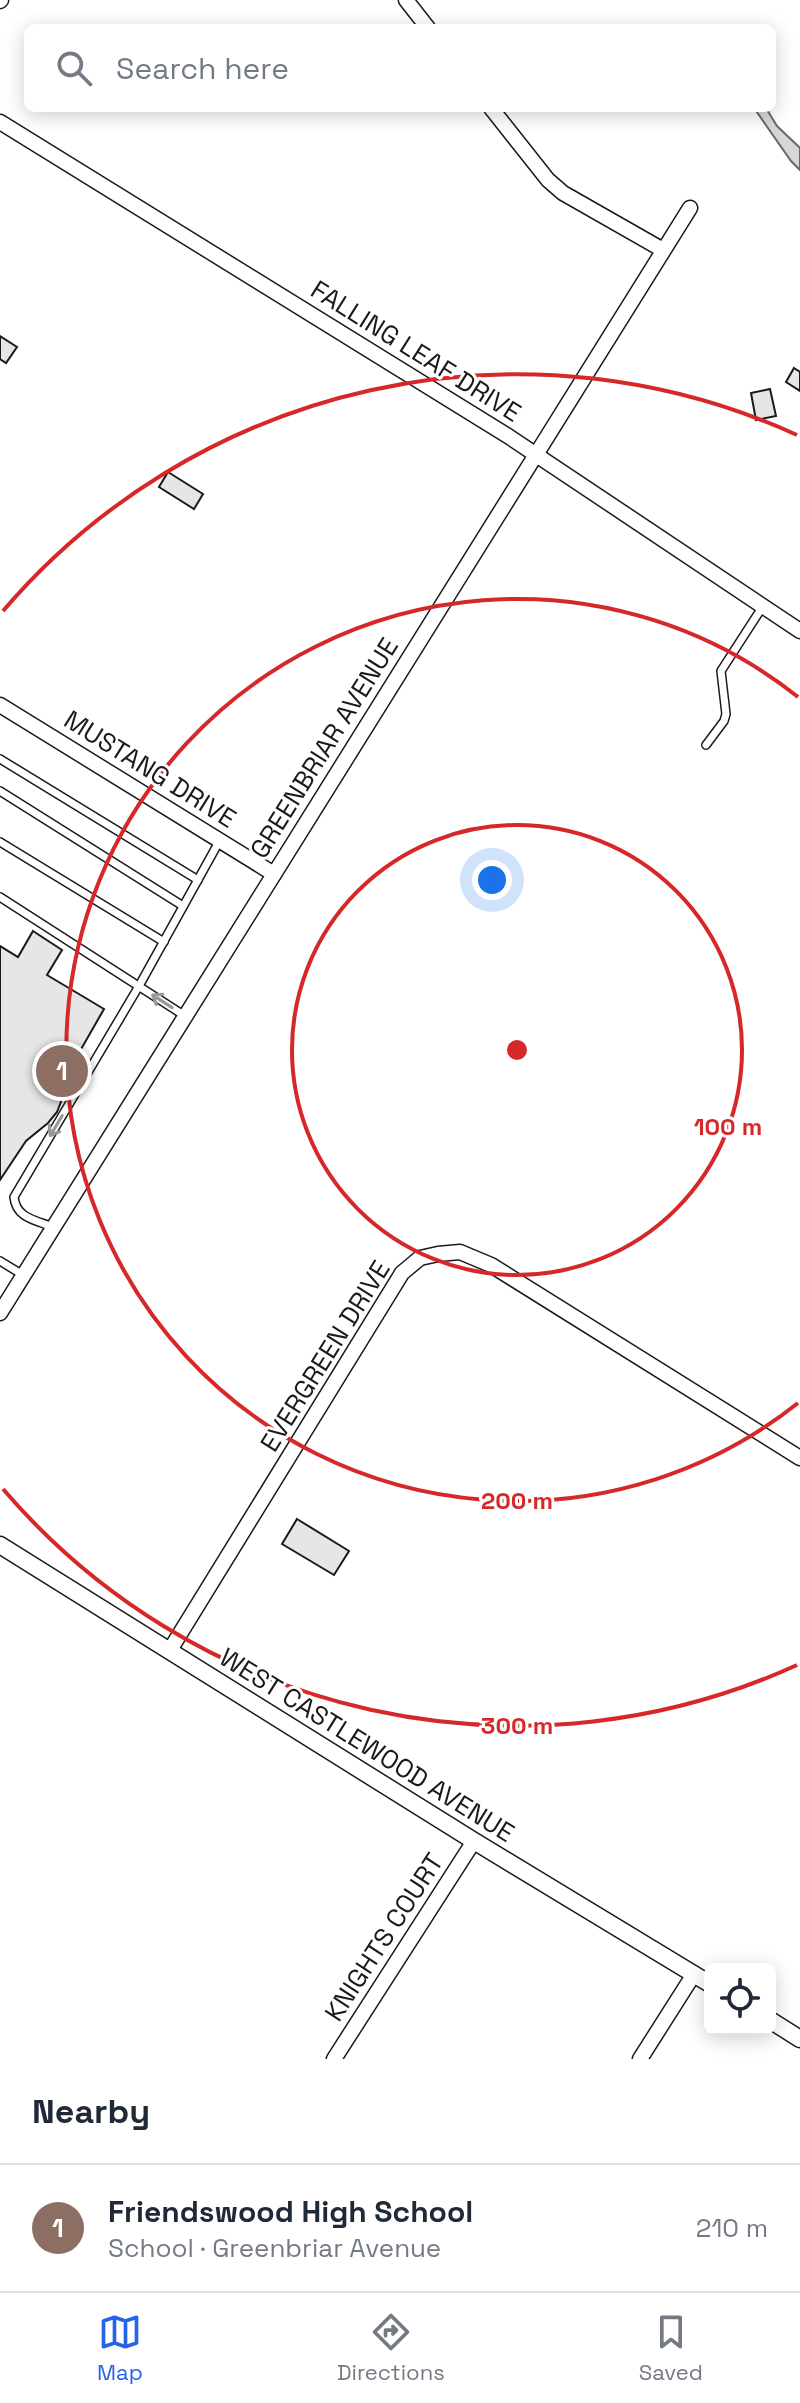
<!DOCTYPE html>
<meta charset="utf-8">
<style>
body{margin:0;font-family:"Space Grotesk",sans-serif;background:#f2f2f3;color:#1f2937}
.controls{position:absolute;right:24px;bottom:24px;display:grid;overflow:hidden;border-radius:12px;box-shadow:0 4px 20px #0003}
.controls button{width:72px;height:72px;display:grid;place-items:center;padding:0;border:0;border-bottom:2px solid #e0e1e3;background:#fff;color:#1f2937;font:40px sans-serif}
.you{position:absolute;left:492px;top:880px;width:28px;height:28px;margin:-20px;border:6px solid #fff;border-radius:50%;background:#1a73e8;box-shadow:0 0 0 12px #1a73e833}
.badge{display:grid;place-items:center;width:52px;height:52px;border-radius:50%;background:#2563eb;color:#fff;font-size:26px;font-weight:700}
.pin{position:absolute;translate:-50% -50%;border:4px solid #fff;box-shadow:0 2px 8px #0006}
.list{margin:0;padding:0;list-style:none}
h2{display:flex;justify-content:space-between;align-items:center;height:104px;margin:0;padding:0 32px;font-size:34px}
h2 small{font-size:26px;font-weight:400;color:#747a83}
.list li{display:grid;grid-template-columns:52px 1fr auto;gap:24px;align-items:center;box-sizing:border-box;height:128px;padding:0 32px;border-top:2px solid #e0e1e3}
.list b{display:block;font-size:30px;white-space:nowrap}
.list p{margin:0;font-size:26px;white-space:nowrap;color:#747a83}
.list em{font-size:26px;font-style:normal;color:#747a83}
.icon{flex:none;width:44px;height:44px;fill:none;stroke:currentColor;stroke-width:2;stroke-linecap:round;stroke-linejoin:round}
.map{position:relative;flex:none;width:800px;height:2059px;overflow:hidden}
.search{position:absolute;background:#fff;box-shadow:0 4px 20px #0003;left:24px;right:24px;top:24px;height:88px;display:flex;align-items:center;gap:20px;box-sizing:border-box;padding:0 28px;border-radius:12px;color:#747a83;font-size:30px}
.sheet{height:232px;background:#fff}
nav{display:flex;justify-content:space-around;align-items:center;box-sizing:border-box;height:112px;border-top:2px solid #e0e1e3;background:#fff;font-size:22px;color:#747a83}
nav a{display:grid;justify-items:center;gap:4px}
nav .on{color:#2563eb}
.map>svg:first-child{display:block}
.water{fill:#d7d7d7;stroke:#6a6a6a;stroke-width:2}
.building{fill:#e6e6e6;stroke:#1a1a1a;stroke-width:2}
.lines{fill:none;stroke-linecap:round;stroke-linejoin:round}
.service-casing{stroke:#1a1a1a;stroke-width:10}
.minor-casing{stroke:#1a1a1a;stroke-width:17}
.tertiary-casing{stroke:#1a1a1a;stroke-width:19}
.service{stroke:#fff;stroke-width:7}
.minor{stroke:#fff;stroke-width:14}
.tertiary{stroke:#fff;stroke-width:16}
.oneway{stroke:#989898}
.ring{fill:none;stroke:#d62828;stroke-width:4}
.labels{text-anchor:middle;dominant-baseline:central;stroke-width:6;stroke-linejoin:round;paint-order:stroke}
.street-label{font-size:26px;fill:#1a1a1a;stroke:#fff}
.centre{fill:#d62828;stroke:#fff;stroke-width:4}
.ring-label{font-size:24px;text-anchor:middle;font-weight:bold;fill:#d62828;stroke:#fff;stroke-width:6;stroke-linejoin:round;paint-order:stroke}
</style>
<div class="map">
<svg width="800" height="2059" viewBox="0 0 800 2059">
<rect width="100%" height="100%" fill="#fff"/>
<path class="water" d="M 754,108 L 766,108 L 777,126 L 800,148 L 800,170 L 791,161 Z"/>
<g class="building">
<path d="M 0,336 L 17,347 L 6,363 L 0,359 Z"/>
<path d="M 794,368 L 800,372 L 800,391 L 786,382 Z"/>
<path d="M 770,389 L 776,416 L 756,420 L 751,393 Z"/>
<path d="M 168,472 L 203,494 L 194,509 L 159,487 Z"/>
<path d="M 33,931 L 62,950 L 47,975 L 104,1009 L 68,1072 L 64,1094 L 57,1112 L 48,1123 L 26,1141 L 0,1180 L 0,946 L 18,957 Z"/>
<path d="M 297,1519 L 349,1551 L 334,1575 L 282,1544 Z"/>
</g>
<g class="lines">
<g class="service-casing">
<g id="service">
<path d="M 706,745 L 724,721 L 726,714 L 721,671 L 763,606"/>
<path d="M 0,759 L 198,880"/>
<path d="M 0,791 L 183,906"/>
<path d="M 0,842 L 164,942"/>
<path d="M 0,897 L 185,1016"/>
<path d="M 53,1227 C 35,1220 16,1218 14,1197 L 139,986 L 220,840"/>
<path d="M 0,1261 L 23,1275"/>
</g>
</g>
<g class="minor-casing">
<g id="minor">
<path d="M 406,0 L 428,28"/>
<path d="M 0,1 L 1,0"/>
<path d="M 491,108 L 548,180 L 563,193 L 663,250"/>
<path d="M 0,122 L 508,436 L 800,631"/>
<path d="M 0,705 L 274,874"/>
<path d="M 0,1313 L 690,208"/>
<path d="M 170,1650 L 402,1273 L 420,1258 L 438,1254 L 460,1252 L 491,1265 L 800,1458"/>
<path d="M 334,2059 L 474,1841"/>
<path d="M 640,2059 L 694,1974"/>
</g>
</g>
<g class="tertiary-casing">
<g id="tertiary">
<path d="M 0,1545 L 474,1841 L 710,1984"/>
<path d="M 770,2020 L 800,2039"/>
</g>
</g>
<use href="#service" class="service"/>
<use href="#minor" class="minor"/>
<use href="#tertiary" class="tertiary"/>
</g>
<defs><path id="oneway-shaft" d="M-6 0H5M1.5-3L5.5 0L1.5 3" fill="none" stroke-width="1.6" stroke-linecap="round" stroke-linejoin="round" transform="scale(2)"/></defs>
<g class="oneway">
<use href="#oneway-shaft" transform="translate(162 1001) rotate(-147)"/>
<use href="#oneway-shaft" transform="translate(56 1126) rotate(121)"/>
</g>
<g class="ring">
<circle cx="517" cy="1050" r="225"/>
<path d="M798 1403A451 451 0 1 1 798 697"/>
<path d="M797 1665A676 676 0 0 1 3 1489M3 611A676 676 0 0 1 797 435"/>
</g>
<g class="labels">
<g class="street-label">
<text transform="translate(416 351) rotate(32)">FALLING LEAF DRIVE</text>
<text transform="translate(324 748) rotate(-58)">GREENBRIAR AVENUE</text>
<text transform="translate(150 769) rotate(32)">MUSTANG DRIVE</text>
<text transform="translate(325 1356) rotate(-58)">EVERGREEN DRIVE</text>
<text transform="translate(367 1745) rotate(32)">WEST CASTLEWOOD AVENUE</text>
<text transform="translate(384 1937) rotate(-57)">KNIGHTS COURT</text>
</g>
</g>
<circle cx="517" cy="1050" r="12" class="centre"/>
<g class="ring-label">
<text x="728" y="1135">100 m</text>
<text x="517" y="1509">200 m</text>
<text x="517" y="1734">300 m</text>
</g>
</svg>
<div class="controls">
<button><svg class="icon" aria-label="locate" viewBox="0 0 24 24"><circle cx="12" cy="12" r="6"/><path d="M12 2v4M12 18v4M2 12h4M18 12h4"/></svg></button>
</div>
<div class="you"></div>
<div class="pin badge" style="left:62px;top:1071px;background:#8d6e63">1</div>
<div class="search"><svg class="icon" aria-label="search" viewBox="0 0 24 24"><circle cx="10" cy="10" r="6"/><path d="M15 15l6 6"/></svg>Search here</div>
</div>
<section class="sheet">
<h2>Nearby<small></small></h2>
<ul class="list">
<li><span class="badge" style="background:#8d6e63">1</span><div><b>Friendswood High School</b><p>School · Greenbriar Avenue</p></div><em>210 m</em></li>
</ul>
</section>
<nav>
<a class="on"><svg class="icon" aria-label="map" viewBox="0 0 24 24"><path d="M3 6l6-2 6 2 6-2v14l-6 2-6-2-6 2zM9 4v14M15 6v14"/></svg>Map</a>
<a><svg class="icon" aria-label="directions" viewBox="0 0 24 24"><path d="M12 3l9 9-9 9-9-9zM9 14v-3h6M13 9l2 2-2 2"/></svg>Directions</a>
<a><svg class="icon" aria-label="saved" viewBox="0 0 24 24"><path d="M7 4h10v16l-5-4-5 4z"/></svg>Saved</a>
</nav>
